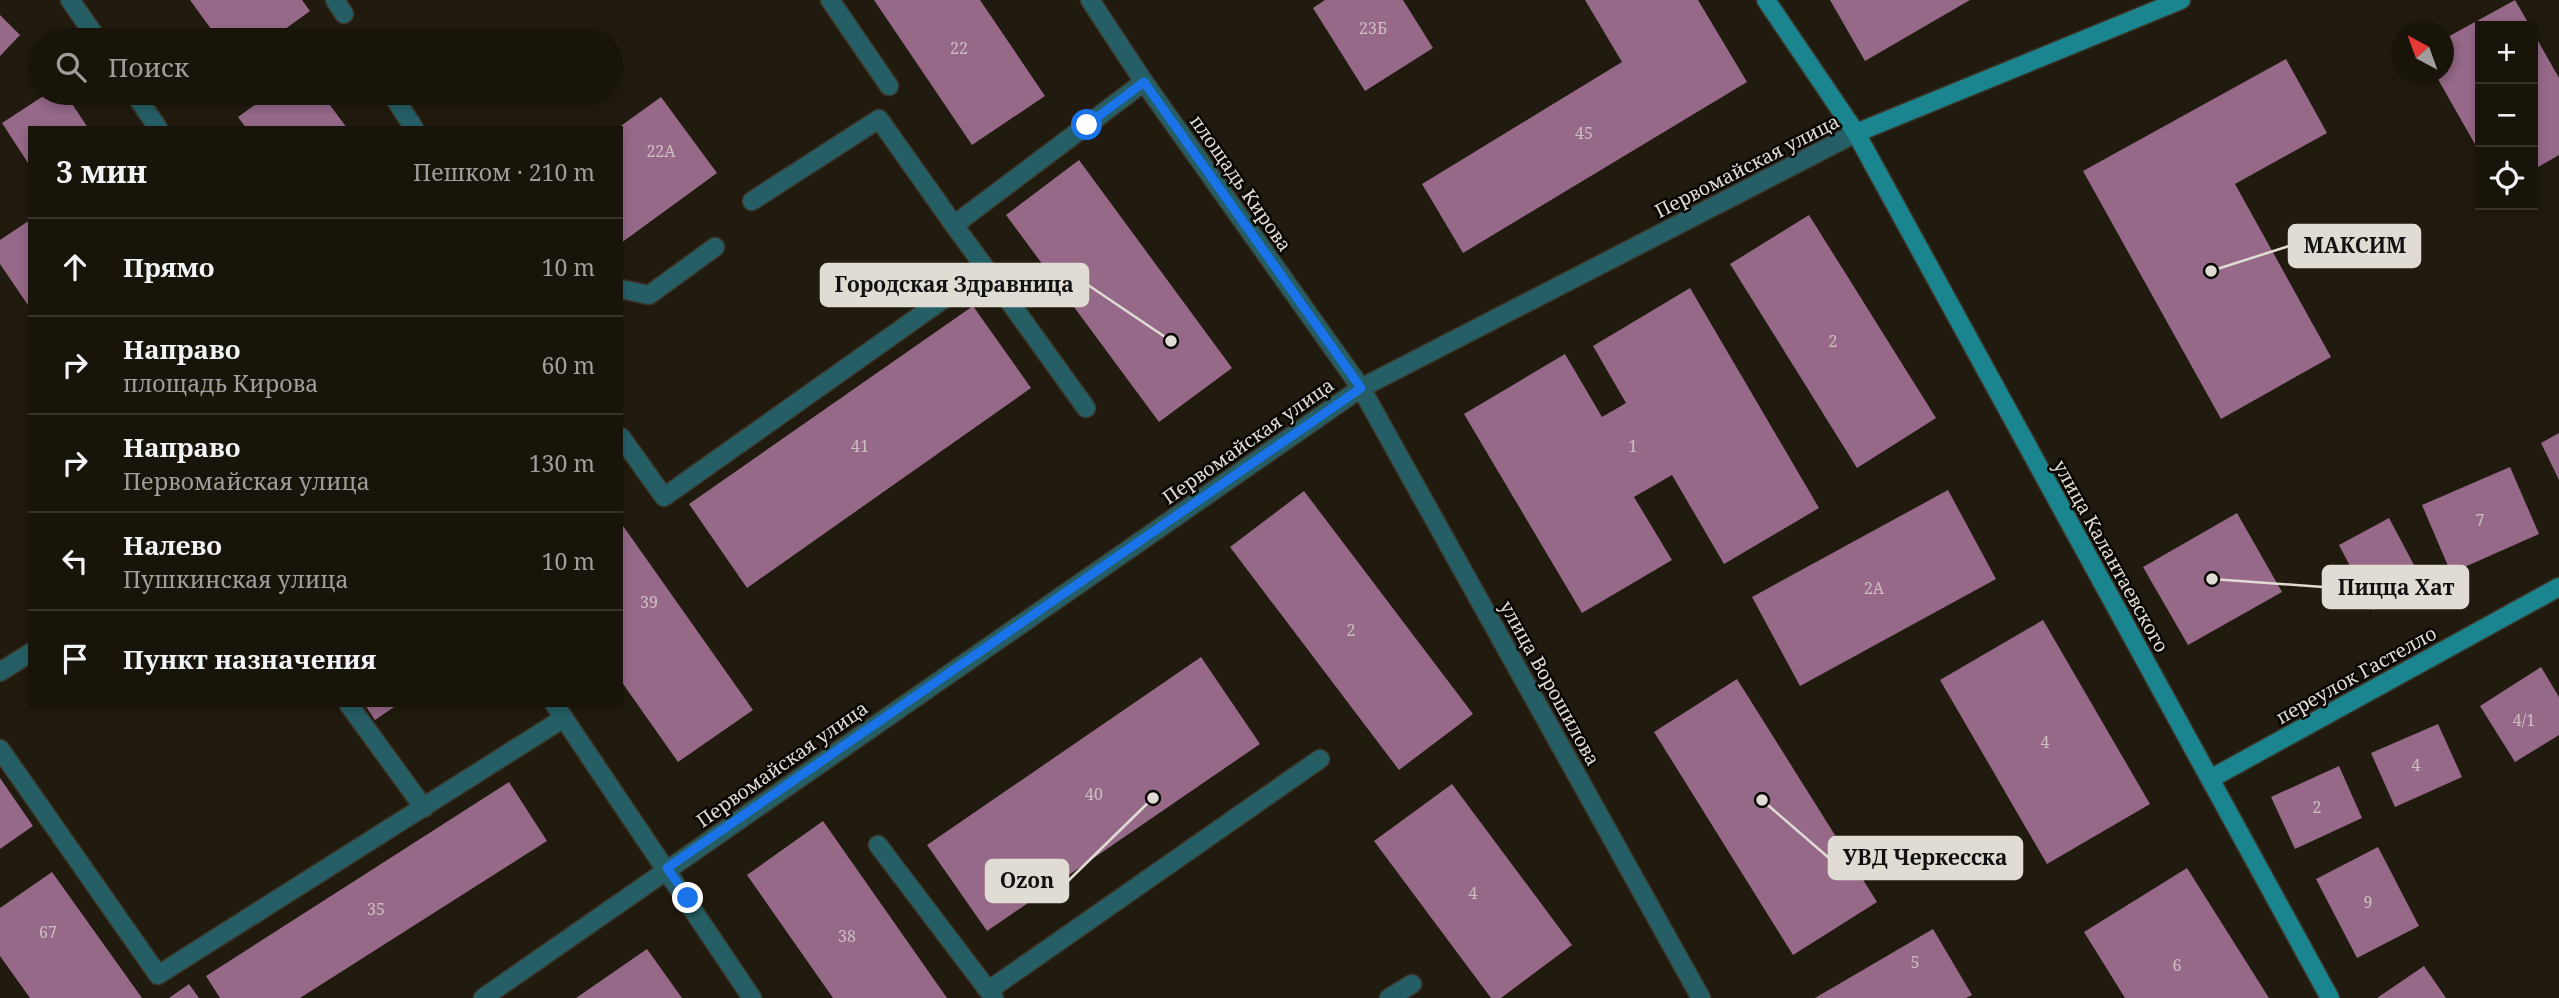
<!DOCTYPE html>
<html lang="ru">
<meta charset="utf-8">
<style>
body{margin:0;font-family:"Noto Serif",serif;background:#221d13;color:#f1f3f6}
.controls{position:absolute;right:21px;top:21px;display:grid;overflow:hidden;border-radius:0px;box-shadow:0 4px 10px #0003}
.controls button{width:63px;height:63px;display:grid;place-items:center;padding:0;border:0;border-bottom:2px solid #37332b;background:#19140a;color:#f1f3f6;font:35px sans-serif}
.compass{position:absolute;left:2391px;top:21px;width:63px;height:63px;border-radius:50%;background:#19140a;box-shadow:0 4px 10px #0003;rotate:319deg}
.stop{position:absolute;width:21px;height:21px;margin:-16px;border:5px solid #1a73e8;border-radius:50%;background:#fff}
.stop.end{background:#1a73e8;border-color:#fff;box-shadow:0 2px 7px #0008}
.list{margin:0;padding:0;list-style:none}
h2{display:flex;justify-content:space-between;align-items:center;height:91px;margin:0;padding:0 28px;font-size:30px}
h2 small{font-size:23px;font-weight:400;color:#9f9e9c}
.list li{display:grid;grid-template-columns:46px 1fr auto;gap:21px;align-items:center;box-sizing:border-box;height:98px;padding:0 28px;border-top:2px solid #37332b}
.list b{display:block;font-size:26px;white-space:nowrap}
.list p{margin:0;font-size:23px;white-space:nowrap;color:#9f9e9c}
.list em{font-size:23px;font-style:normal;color:#9f9e9c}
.icon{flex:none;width:38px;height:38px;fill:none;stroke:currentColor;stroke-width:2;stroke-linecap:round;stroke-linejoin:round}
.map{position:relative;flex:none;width:2559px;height:998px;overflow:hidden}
.search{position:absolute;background:#19140a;box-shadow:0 4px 10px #0003;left:28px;top:28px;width:595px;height:77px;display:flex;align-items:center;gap:18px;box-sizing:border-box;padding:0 24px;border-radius:38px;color:#9f9e9c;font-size:26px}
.panel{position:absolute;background:#19140a;box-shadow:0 4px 10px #0003;left:28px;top:126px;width:595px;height:581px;border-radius:0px}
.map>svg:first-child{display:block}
.building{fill:#966989}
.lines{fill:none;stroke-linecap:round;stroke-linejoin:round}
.lane-casing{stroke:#3c352a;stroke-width:21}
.street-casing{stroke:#3c352a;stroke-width:21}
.secondary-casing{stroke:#3c352a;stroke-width:21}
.lane{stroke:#255f65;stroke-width:18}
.street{stroke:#255f65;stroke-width:18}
.secondary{stroke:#1a858e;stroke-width:18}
.route{stroke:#1a73e8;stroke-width:9}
.labels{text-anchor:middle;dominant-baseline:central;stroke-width:5;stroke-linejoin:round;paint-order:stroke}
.number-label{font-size:16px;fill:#cebfc0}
.street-label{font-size:19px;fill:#e0dcd3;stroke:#080603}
.leader{fill:none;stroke:#e0dcd3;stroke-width:2.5}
.callout-dot{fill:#e0dcd3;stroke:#080603;stroke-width:2.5}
.callout{fill:#e0dcd3;stroke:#e0dcd3;stroke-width:2.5}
.callout-label{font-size:21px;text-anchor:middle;font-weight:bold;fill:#111}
</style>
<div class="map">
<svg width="2559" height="998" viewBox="0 0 2559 998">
<rect width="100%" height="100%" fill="#211a0e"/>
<g class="building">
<path d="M 190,0 L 302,0 L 310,11 L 270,40 L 219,40 Z"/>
<path d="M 874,0 L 980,0 L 1045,96 L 972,145 Z"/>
<path d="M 1325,0 L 1403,0 L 1433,48 L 1365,91 L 1313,8 Z"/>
<path d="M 1585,0 L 1698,0 L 1747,82 L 1463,253 L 1422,184 L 1622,62 Z"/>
<path d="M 1830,0 L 1970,0 L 1865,61 Z"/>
<path d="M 2515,0 L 2530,26 L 2480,26 L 2480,153 L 2435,74 L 2444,74 L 2444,39 Z"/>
<path d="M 0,15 L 20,35 L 0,56 Z"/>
<path d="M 2533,32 L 2559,78 L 2559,155 L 2533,170 Z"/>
<path d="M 2286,59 L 2327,133 L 2235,184 L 2331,357 L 2221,419 L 2083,171 Z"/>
<path d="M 48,93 L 65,93 L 88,128 L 30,128 L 30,166 L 2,123 Z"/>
<path d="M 271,93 L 321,93 L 347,128 L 246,128 L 238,117 Z"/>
<path d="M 661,97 L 717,173 L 621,243 L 621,128 L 618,128 Z"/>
<path d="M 1079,160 L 1232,368 L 1159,422 L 1006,215 Z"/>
<path d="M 1809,215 L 1936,418 L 1857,468 L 1730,264 Z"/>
<path d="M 30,220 L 30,308 L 0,264 L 0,240 Z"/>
<path d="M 1690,288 L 1819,508 L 1724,564 L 1672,475 L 1634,497 L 1672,560 L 1582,613 L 1464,414 L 1565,354 L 1602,417 L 1626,403 L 1593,346 Z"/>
<path d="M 973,306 L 1031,388 L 747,588 L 689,504 Z"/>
<path d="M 2559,433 L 2559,480 L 2541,443 Z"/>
<path d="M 2510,467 L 2539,534 L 2451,573 L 2422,505 Z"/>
<path d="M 1948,490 L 1996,579 L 1800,686 L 1752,597 Z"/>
<path d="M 1304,491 L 1473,714 L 1399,770 L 1230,547 Z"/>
<path d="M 2237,513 L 2282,592 L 2188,645 L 2143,567 Z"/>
<path d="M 2389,518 L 2423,582 L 2373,610 L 2339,545 Z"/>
<path d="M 621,523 L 753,710 L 678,762 L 621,681 Z"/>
<path d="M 2043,620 L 2150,804 L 2047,864 L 1940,680 Z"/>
<path d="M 1201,657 L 1260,744 L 987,931 L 927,845 Z"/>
<path d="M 2541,667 L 2559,697 L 2559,735 L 2515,762 L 2480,706 Z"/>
<path d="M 1737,679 L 1877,902 L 1793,955 L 1654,732 Z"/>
<path d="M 365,705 L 397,705 L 375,720 Z"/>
<path d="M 2438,724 L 2462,777 L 2395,807 L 2371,753 Z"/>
<path d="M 2339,766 L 2362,818 L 2295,849 L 2271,797 Z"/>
<path d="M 0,778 L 33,826 L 0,849 Z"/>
<path d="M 509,782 L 547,841 L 300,998 L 220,998 L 206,976 Z"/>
<path d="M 1452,784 L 1572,945 L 1501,998 L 1491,998 L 1374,841 Z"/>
<path d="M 823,821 L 947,998 L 833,998 L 747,875 Z"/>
<path d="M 2378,847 L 2419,926 L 2357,958 L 2316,879 Z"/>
<path d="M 2187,868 L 2269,998 L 2125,998 L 2084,932 Z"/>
<path d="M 52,872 L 142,998 L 30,998 L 0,956 L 0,908 Z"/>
<path d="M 1933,929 L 1972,995 L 1966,998 L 1815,998 Z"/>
<path d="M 647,949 L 682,998 L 576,998 Z"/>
<path d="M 2424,966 L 2446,998 L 2377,998 Z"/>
<path d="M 189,984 L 199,998 L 169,998 Z"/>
</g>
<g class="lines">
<g class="lane-casing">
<g id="lane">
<path d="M 335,0 L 344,14"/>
<path d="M 830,0 L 889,86"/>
<path d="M 391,93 L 414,128"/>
<path d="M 752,201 L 879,119 L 954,225"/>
<path d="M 986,269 L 1086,408"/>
<path d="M 621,289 L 649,295 L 715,247"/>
<path d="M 621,437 L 664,497 L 986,269 L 954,225 L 1144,82"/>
<path d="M 0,672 L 30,653"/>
<path d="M 349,705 L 424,808"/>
<path d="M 0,749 L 158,975 L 564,718"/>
<path d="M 878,845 L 994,998"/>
<path d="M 989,990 L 1320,759"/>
<path d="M 1389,998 L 1412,984"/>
</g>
</g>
<g class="street-casing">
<g id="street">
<path d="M 70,0 L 98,40"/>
<path d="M 1090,0 L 1144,82 L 1361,388 L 1701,998"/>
<path d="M 134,93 L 158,128"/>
<path d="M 555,705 L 752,998"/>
<path d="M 483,998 L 1361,388 L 1856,133"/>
</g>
</g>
<g class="secondary-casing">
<g id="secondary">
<path d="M 1766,0 L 1856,133 L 2330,998"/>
<path d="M 1856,133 L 2181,0"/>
<path d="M 2210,779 L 2559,587"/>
</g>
</g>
<use href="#lane" class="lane"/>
<use href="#street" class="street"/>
<use href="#secondary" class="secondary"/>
</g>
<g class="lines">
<path class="route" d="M 688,898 L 667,868 L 1361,388 L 1144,82 L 1087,125"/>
</g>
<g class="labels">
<g class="number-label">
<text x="1373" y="28">23Б</text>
<text x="959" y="48">22</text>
<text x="1584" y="133">45</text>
<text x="661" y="151">22А</text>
<text x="1833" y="341">2</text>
<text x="860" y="446">41</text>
<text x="1633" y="446">1</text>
<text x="2480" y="520">7</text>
<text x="1874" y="588">2А</text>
<text x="649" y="602">39</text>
<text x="1351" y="630">2</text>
<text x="2524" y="720">4/1</text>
<text x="2045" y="742">4</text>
<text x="2416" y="765">4</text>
<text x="1094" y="794">40</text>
<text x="2317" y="807">2</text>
<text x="1473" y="893">4</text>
<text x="2368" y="902">9</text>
<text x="376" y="909">35</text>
<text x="48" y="932">67</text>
<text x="847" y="936">38</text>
<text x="1915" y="962">5</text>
<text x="2177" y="965">6</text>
</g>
<g class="street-label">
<text transform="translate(1747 166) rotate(-27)">Первомайская улица</text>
<text transform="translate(1241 183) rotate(55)">площадь Кирова</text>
<text transform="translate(1248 441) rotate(-35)">Первомайская улица</text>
<text transform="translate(2111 556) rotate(61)">улица Калантаевского</text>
<text transform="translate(2356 675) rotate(-29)">переулок Гастелло</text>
<text transform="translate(1550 683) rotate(61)">улица Ворошилова</text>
<text transform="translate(782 764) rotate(-35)">Первомайская улица</text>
</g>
</g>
<path class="leader" d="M2211 271L2289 246M1171 341L1088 285M2212 579L2323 587M1762 800L1829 858M1153 798L1068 881"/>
<g class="callout-dot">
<circle cx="2211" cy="271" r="7"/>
<circle cx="1171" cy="341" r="7"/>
<circle cx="2212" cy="579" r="7"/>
<circle cx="1762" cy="800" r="7"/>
<circle cx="1153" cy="798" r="7"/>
</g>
<g class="callout">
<rect x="2289" y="225" width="131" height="42" rx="7"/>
<rect x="821" y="264" width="267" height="42" rx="7"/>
<rect x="2323" y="566" width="145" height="42" rx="7"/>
<rect x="1829" y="837" width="193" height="42" rx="7"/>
<rect x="986" y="860" width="82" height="42" rx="7"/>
</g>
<g class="callout-label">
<text x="2355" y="253">МАКСИМ</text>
<text x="954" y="292">Городская Здравница</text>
<text x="2396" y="595">Пицца Хат</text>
<text x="1925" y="865">УВД Черкесска</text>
<text x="1027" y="888">Ozon</text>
</g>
</svg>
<div class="controls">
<button>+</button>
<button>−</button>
<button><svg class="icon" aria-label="locate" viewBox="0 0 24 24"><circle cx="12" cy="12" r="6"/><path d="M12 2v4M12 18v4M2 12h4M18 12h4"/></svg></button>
</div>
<svg class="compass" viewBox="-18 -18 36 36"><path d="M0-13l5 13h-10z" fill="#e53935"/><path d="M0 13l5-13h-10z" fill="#9f9e9c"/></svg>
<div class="stop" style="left:1087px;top:125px"></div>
<div class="stop end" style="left:688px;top:898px"></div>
<div class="search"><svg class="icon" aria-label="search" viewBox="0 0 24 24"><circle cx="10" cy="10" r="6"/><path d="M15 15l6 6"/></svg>Поиск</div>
<section class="panel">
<h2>3 мин<small>Пешком · 210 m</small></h2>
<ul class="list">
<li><svg class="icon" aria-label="ahead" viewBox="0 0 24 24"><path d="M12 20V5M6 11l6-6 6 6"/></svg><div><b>Прямо</b></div><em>10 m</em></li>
<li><svg class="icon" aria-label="right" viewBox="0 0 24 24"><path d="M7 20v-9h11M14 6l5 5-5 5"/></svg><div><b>Направо</b><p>площадь Кирова</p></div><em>60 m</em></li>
<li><svg class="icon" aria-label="right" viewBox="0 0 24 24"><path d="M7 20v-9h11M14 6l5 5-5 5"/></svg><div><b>Направо</b><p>Первомайская улица</p></div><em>130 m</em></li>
<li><svg class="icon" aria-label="left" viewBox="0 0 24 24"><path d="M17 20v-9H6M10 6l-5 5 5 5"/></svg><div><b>Налево</b><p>Пушкинская улица</p></div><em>10 m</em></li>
<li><svg class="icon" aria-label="arrive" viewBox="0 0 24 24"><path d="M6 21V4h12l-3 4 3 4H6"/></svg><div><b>Пункт назначения</b></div></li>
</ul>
</section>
</div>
